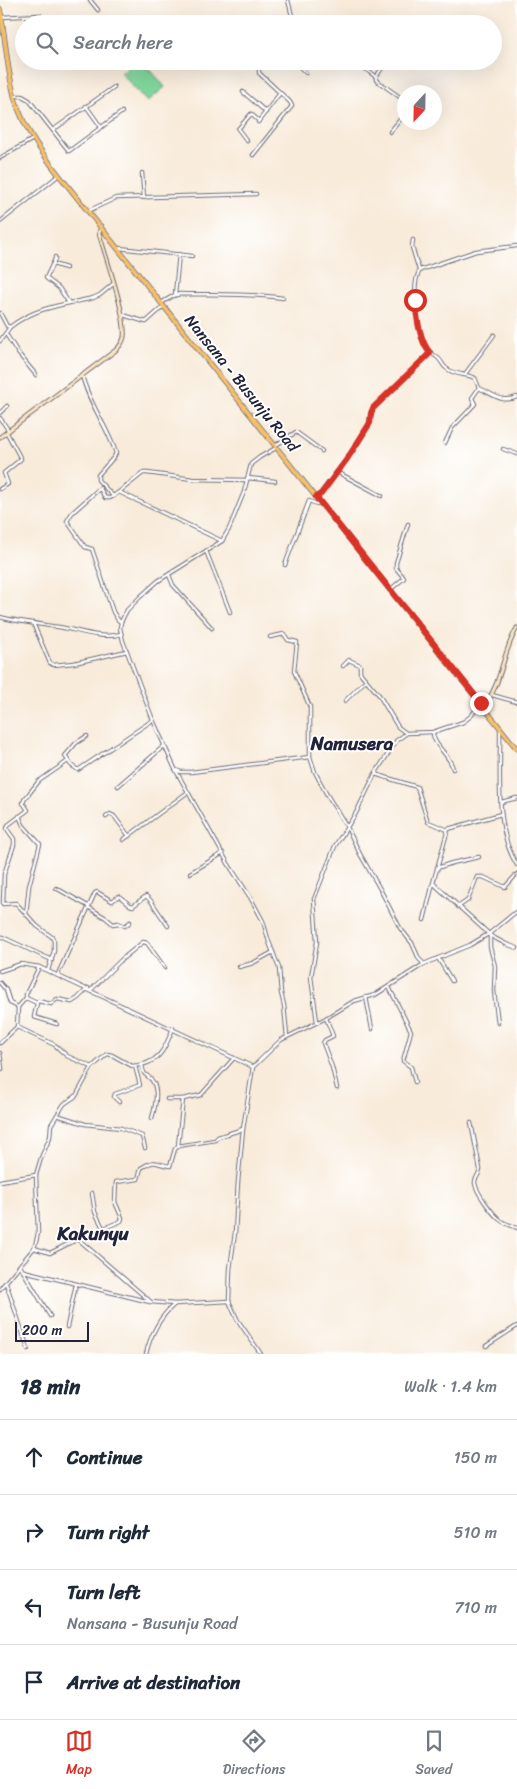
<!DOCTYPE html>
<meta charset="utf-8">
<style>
body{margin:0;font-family:Sriracha,sans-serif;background:#f6f6f7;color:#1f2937}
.compass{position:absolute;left:397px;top:85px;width:45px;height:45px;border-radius:50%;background:#fff;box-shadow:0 5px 20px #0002;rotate:202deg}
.scale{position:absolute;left:15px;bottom:12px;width:74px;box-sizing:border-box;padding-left:5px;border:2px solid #22223b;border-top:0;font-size:14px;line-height:18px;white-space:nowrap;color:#22223b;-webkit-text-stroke:4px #fff;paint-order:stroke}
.stop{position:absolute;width:15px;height:15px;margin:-11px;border:4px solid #d93025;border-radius:50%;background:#fff}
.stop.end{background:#d93025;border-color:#fff;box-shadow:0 1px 5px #0008}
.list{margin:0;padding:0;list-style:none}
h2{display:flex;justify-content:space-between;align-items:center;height:65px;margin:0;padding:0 20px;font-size:21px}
h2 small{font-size:16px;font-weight:400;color:#747a83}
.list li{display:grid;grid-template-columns:32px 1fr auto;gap:15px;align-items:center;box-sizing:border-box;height:75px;padding:0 20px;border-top:1px solid #e0e1e3}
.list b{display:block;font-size:19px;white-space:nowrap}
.list p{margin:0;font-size:16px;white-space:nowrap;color:#747a83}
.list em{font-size:16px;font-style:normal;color:#747a83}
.icon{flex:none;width:28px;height:28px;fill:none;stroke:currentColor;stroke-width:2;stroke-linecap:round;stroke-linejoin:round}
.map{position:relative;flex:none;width:517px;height:1354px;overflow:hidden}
.search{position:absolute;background:#fff;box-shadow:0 5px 20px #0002;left:15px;right:15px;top:15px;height:55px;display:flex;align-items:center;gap:12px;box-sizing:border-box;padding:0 18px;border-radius:28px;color:#747a83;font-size:19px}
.sheet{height:365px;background:#fff}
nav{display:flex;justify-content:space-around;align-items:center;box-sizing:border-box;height:70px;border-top:1px solid #e0e1e3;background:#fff;font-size:14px;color:#747a83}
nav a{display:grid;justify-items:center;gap:2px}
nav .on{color:#d93025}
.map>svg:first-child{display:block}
.green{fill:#7fd69b;stroke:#507c6b}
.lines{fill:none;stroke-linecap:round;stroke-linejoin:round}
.street-casing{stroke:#6d6873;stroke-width:4.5}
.secondary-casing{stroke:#6d6873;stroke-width:5}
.primary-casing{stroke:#6d6873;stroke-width:5.5}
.street{stroke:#fff;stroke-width:2.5}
.secondary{stroke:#fbe6c4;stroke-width:3}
.primary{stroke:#f6c06b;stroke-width:4}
.route{stroke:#d93025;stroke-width:6}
.labels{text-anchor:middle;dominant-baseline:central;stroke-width:4;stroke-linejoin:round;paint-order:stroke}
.street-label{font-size:16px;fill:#22223b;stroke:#fff}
.quarter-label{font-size:19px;font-weight:bold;fill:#22223b;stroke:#fff}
</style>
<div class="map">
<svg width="517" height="1354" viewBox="0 0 517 1354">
<rect width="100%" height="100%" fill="#fff"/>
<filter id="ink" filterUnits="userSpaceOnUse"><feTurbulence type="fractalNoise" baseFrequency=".02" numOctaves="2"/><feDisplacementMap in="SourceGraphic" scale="10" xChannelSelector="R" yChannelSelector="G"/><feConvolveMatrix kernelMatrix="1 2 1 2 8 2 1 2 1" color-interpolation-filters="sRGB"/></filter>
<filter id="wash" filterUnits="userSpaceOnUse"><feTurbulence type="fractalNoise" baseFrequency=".0096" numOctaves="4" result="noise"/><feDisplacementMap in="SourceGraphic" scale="20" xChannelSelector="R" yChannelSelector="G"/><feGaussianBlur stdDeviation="1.12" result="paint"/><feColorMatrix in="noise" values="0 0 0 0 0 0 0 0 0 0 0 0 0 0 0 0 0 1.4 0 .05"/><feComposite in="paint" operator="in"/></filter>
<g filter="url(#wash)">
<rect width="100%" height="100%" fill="#f8ebda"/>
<path class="green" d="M 134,61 L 143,61 L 165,87 L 147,102 L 121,73 Z"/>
</g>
<g filter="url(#ink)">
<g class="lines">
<g class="street-casing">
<g id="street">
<path d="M 90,0 L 98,10"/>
<path d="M 288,0 L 292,16 L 300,24"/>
<path d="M 2,17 L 40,15"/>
<path d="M 294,61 L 306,73"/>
<path d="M 355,61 L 376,77 L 376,80 L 404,100"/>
<path d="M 376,77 L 384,65"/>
<path d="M 243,92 L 266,112"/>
<path d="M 14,96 L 22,96 L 29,100 L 69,151 L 122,112"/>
<path d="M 86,106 L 101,127"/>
<path d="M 258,122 L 280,93"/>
<path d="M 53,130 L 114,87"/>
<path d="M 390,132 L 404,115"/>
<path d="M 247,141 L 238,129 L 251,114 L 259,121"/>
<path d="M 253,155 L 292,106 L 290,102 L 259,73 L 259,69 L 265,61"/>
<path d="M 0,158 L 33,139"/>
<path d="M 142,173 L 144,198"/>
<path d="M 88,211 L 116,198 L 256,194"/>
<path d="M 0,222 L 59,175"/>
<path d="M 413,240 L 412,247 L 419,270"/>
<path d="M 517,246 L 476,251 L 420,270 C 410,285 418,334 427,349 C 430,353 435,355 439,359 C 442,362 443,366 446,368 C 453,375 467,374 475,378 L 479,388 C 493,394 502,404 517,397"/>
<path d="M 119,248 L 192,256"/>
<path d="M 55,257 L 55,259 L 46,278 L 59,288 L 69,303"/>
<path d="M 53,264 L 66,268"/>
<path d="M 175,295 L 179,254"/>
<path d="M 161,303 L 173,296 L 180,294 C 214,295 249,293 283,298"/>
<path d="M 0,313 L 7,326 L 10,327 C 36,307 62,305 93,298 L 100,295 L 113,284"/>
<path d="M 123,315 L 146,322 L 164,306"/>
<path d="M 6,334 L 18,353 L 36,375"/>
<path d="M 0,341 L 10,327"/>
<path d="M 465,374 L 494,335"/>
<path d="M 82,375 C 88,402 107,426 116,453 L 114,457 L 98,475 L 98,480 L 113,496 L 119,492 L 222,541"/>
<path d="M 0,413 L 7,406"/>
<path d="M 0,418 L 9,431"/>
<path d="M 445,443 L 452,428 L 475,404 L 472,398 L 479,388"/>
<path d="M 276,445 L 296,432 L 322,451"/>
<path d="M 276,448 L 260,457 L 251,464 L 244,492 L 229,529 L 222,541 L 158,581 L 140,597 L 127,610 L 121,622 L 120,628 L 123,641 L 153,720 L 175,769 L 229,865 L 250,897 L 263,921 L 269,942 L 279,968 L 281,993 L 284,1005 L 287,1037"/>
<path d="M 503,449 L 517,454"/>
<path d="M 337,472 L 382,496"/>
<path d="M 247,478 L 275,481"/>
<path d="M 0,489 L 8,484 L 4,473 L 21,459 L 7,433"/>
<path d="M 119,492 L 143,473 L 147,473 L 193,479 L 247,480"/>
<path d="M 114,496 L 110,498 L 105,498 L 100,488 L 72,513 L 67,521 L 85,547 L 92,549 L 113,612 L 118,620 L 121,622"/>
<path d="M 316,497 L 321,493 C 338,471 356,449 369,424 C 371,419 370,413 373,409 L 431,353"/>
<path d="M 206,551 L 230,612"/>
<path d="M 285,565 L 309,501 L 317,504 L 320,502"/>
<path d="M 169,575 L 173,585 L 212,628"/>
<path d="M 390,590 L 404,578 L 396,568 L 396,563 L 408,524"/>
<path d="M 0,617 C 19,622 39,624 59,627 C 77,630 103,640 121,634"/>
<path d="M 33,623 L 50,663 L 53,665 L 74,663 L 127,651"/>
<path d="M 270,637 L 284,634 L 288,640 L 297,642 L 294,671 L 310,707 L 310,757"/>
<path d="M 343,666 L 349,660 L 360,665 L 360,672 L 362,675 L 379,695 L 398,727 L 406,733"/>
<path d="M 492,695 L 517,702"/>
<path d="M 345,701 L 366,680"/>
<path d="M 500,729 C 501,771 494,829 517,865"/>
<path d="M 433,732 C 432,745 450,754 453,769"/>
<path d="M 87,736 L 76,743 L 65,756 L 71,765 L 78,770 L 153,720"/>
<path d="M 176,770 L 181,772 L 191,772 L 310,757 L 315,772 L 327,795 L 347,827 L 360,854 L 380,889 L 400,928 L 412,943 L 419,959 L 424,964"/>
<path d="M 375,774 L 417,787 L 428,822 L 448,830"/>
<path d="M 118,786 L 164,746"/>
<path d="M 501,802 L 517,798"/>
<path d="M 19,816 L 23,825 L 40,844 L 29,886 L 26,915"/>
<path d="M 106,817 L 110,814 L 114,816 L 129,836"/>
<path d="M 123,840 L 188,792"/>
<path d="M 437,868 L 452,863 L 479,857"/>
<path d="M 190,873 L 223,853"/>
<path d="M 56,888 L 88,906"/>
<path d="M 88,907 L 106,918 L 113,924 L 118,923 L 125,926 L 130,922"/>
<path d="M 458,907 L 468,900 L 477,877 L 483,877 L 505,887 L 517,874"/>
<path d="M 424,920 L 433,883"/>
<path d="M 489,934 L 433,883 L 448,829 L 501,814"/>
<path d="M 490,934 L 490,947 L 495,966 L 494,991 L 498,1023"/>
<path d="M 489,935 L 506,944 L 517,948"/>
<path d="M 0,936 L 52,960"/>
<path d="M 438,958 L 452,981"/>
<path d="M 239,967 L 253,963 L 273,952"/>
<path d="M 48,970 L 54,951 L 54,941 L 52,937 L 37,926 L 16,903 L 3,904 L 4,874 L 14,845 L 14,839 L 7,829 L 8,825 L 28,810 L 23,803 L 24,800 L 39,781 L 68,761"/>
<path d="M 0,971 L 21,964 L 39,967 L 253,1067"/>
<path d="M 58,974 L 95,893 L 97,892 L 112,901 L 119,896 L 130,905 L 133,906 L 146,896 L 151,901 L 168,926"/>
<path d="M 0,983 L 6,990 L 10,1003 L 18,1007 L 17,1027 L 55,1045 L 67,1056 L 92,1067"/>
<path d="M 389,987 L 411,1031 L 403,1061 L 411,1067 L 415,1082"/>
<path d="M 91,990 L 121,960 L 143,942 L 147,943 L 165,968"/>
<path d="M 366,997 L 372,1029"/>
<path d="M 26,998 L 26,994 L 39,967"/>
<path d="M 38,1001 L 51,1004 L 57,999 L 72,1002 L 78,998 L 88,988"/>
<path d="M 18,1007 L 26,998 L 37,1003 L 34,1017 L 57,1024"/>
<path d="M 326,1018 L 333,1036 L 325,1040 L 323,1043 L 332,1067 L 337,1088"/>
<path d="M 317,1022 L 311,977 L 317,942 L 314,899 L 335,846 L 356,813 L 375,774 L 397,740 L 407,733 L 433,732 L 463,722 L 471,716 L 481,703"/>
<path d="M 0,1043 L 17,1027"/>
<path d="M 0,1053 L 2,1069"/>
<path d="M 142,1065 C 144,1079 148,1073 153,1082 C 159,1092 155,1108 152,1118"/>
<path d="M 167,1099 L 183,1099"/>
<path d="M 119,1102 L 114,1097 L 115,1094 L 140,1085 L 135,1066"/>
<path d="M 57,1115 L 85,1124 L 121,1128 L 142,1136 L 145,1148"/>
<path d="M 471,1123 L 480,1169 C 480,1175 474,1178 475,1183 C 476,1192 492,1213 499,1219 C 504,1224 511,1225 517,1228"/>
<path d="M 178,1146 L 183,1099 L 201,1095 L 234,1058"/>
<path d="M 36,1175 L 41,1158 L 50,1137 L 51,1125 L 54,1120 L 64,1104 L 76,1096 L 92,1067 L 107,1054 L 112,1055 L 132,1066 C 158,1065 165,1050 173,1028"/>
<path d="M 0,1181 L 36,1175 L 38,1233 L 36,1242 L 34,1248 L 0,1289"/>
<path d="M 92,1193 L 95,1212 L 103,1228"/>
<path d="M 78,1239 L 121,1221 L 122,1218 L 115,1202 L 116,1182 L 138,1179 L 141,1168 C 158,1158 154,1164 170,1166 L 175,1149 L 178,1146 L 215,1140 L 218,1137 L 243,1129"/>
<path d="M 34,1248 L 50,1253 L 78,1239 L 151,1302 L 175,1304"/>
<path d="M 20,1266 L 50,1316"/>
<path d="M 24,1271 L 150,1302"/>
<path d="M 6,1283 L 28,1349"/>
<path d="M 229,1301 L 237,1319 L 261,1354"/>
<path d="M 67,1327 L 76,1284"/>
<path d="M 486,1346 L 517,1326"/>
<path d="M 146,1354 C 150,1336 160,1316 175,1304 L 229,1301 L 230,1269 L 235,1233 L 238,1182 L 243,1129 L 253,1067 L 281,1040 L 326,1018 L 354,1001 L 375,995 L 424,964 L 470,945 L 490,933 L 517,911"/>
</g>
</g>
<g class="secondary-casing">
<g id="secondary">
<path d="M 0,437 L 116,350 C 120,346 123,342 124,337 C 127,317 105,255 99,233 L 101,226"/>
<path d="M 483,706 C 502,686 502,652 517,628"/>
</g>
</g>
<g class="primary-casing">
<path id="primary" d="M 0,9 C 5,34 6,60 12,86 C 18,120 38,148 59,175 L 517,749"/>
</g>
<use href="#street" class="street"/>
<use href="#secondary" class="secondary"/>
<use href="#primary" class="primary"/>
</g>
</g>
<g class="lines" filter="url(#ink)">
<path class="route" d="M 415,300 C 417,317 419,340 430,353 L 373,408 L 371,413 L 370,423 L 347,459 L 321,494 L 316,497 L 481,703"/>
</g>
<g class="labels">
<g class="street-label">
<text transform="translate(242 383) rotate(51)">Nansana - Busunju Road</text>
</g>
<g class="quarter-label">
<text x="352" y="743">Namusera</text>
<text x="93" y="1233">Kakunyu</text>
</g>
</g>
</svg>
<svg class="compass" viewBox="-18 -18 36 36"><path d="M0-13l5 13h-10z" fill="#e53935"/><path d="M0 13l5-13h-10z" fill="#747a83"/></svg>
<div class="scale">200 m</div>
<div class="stop" style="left:415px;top:300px"></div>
<div class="stop end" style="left:481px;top:703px"></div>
<div class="search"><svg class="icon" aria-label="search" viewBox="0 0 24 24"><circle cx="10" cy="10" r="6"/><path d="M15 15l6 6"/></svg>Search here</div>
</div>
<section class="sheet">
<h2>18 min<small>Walk · 1.4 km</small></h2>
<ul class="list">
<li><svg class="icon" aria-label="ahead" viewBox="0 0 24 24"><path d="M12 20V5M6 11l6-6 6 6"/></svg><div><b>Continue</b></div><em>150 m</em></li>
<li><svg class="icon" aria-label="right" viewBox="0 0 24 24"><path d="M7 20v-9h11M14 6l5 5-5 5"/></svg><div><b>Turn right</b></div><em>510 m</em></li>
<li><svg class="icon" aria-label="left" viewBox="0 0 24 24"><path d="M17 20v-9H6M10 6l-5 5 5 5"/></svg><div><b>Turn left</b><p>Nansana - Busunju Road</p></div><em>710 m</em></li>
<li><svg class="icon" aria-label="arrive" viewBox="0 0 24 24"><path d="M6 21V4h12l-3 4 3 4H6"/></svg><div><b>Arrive at destination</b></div></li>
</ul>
</section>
<nav>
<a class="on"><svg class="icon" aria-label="map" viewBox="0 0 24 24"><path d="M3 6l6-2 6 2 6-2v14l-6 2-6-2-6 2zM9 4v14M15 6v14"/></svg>Map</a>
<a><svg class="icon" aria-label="directions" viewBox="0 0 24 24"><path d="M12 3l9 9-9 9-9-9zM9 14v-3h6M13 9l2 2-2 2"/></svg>Directions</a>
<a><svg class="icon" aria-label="saved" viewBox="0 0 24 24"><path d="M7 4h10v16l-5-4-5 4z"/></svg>Saved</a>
</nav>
